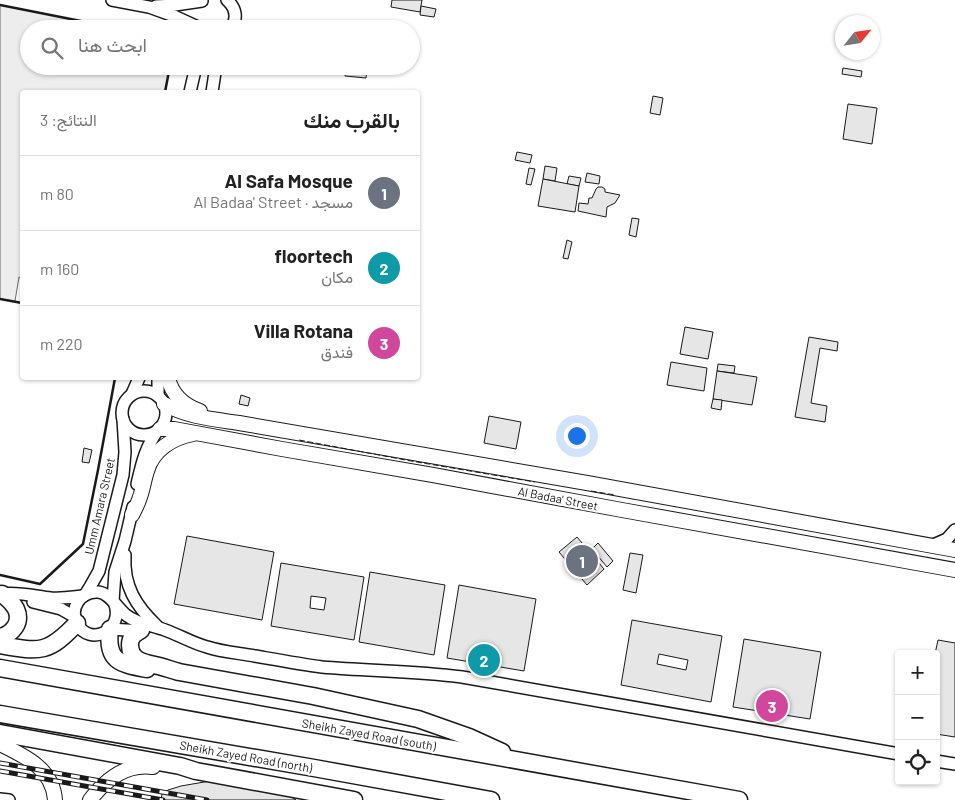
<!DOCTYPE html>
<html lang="ar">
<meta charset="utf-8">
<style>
body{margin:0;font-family:Barlow,Vazirmatn,sans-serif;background:#f6f6f6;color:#222;direction:rtl}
.controls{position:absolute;right:15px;bottom:15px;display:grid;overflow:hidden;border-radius:5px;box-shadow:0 1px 4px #0004}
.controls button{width:45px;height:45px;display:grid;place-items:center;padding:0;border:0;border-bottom:1px solid #e0e0e0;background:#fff;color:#222;font:25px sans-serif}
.compass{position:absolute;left:835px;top:15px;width:45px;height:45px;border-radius:50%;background:#fff;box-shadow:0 1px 4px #0004;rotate:60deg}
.you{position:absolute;left:576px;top:435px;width:18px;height:18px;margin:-12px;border:4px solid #fff;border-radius:50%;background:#1a73e8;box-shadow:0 0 0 8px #1a73e833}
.badge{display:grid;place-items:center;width:32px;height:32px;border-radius:50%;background:#c62828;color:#fff;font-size:16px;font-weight:700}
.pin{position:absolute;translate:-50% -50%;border:2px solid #fff;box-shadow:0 1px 5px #0006}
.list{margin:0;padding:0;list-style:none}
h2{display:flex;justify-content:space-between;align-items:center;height:65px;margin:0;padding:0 20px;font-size:21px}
h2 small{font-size:16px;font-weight:400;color:#767676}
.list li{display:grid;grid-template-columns:32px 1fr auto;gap:15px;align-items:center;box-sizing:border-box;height:75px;padding:0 20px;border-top:1px solid #e0e0e0}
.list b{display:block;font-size:19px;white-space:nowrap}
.list p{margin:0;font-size:16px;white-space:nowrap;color:#767676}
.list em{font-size:16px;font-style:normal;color:#767676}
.icon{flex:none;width:28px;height:28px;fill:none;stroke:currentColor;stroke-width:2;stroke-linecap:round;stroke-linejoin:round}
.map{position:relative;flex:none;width:955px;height:800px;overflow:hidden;direction:ltr}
.search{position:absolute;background:#fff;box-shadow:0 1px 4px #0004;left:20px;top:20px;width:400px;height:55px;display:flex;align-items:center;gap:12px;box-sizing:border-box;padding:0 18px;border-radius:28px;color:#767676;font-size:19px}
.panel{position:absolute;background:#fff;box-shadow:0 1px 4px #0004;left:20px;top:90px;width:400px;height:290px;border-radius:5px;direction:rtl}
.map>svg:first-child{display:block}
.green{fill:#ededed;stroke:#6a6a6a}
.building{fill:#e6e6e6;stroke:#1a1a1a;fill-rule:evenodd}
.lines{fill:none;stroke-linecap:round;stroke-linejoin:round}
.minor-casing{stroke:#1a1a1a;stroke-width:14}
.major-casing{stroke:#1a1a1a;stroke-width:16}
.highway-casing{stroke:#1a1a1a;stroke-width:19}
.minor{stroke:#fff;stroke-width:11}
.major{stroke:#fff;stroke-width:14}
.highway{stroke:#fff;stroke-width:16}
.rail-casing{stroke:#1a1a1a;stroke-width:5}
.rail{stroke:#fff;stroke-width:3;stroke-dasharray:9;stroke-linecap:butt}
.fence{stroke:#1a1a1a;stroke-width:1;stroke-dasharray:6 2.5;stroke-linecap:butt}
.wall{stroke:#1a1a1a;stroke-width:2.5}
.labels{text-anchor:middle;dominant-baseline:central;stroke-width:4;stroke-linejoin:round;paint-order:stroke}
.street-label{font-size:12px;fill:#1a1a1a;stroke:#fff}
</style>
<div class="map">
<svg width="955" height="800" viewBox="0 0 955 800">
<rect width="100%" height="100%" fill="#fff"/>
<path class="green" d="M 0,5 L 121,29 L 29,29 L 29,66 L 170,66 L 165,92 L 22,92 L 22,278 L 19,277 L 15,301 L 0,299 Z"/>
<g class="building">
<path d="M 392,0 L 422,0 L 420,12 L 391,7 Z"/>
<path d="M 421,6 L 436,9 L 434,17 L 420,15 Z"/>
<path d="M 346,66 L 367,69 L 366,78 L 345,76 Z"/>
<path d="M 843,68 L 862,71 L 861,77 L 842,74 Z"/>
<path d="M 653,96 L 663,98 L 660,115 L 650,113 Z"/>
<path d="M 848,104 L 877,108 L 872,144 L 843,139 Z"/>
<path d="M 517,152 L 532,155 L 530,163 L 515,160 Z"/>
<path d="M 545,166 L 557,168 L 555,181 L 543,179 Z"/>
<path d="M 529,168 L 535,169 L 531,185 L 526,184 Z"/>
<path d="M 587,173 L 600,176 L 599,184 L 585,182 Z"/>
<path d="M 569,176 L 581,178 L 579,186 L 567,184 Z"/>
<path d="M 543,179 L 579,186 L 575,212 L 538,206 Z"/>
<path d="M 598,187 L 602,187 L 605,189 L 605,192 L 620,195 L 615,203 L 607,207 L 606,217 L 578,211 L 579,203 L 588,204 L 589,198 L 592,198 L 596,189 Z"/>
<path d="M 632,218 L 639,219 L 636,237 L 629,235 Z"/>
<path d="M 567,240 L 572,242 L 568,259 L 563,258 Z"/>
<path d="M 685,327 L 713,332 L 708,359 L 680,354 Z"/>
<path d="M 809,337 L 838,342 L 837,351 L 820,348 L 811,403 L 827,406 L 825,422 L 795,417 Z"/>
<path d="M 671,362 L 707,368 L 704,391 L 667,385 Z"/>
<path d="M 718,364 L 735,366 L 734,373 L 717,371 Z"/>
<path d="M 717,371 L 757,377 L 752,405 L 713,399 Z"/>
<path d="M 241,395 L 250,398 L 248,406 L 239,404 Z"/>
<path d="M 713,399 L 722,400 L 721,410 L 711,408 Z"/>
<path d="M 489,416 L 521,422 L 516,449 L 484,443 Z"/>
<path d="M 84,448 L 92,450 L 89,463 L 82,462 Z"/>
<path d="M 187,536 L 274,552 L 262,620 L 174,604 Z"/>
<path d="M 577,537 L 604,569 L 587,585 L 559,552 Z"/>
<path d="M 598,543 L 613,561 L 607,567 L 592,549 Z"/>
<path d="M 630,553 L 643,555 L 636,593 L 623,590 Z"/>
<path d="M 281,563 L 364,577 L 354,640 L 271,626 ZM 311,596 L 326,598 L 324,610 L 310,608 Z"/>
<path d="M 370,572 L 445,585 L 434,655 L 359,642 Z"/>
<path d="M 459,585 L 536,599 L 524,671 L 447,658 Z"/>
<path d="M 632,620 L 722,636 L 711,702 L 621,685 ZM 659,654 L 688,660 L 686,670 L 657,664 Z"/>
<path d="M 744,639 L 821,652 L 810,719 L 733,707 Z"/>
<path d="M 938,640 L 955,643 L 955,737 L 936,734 L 936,654 L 935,654 Z"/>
<path d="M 210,781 L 290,796 L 296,800 L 161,800 L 162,794 L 168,790 L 181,786 Z"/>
</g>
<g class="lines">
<g class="minor-casing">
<g id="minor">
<path d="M 112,0 L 149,7 L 174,16 L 198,27"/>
<path d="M 227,0 C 236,8 238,18 231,29"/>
<path d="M 156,6 L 175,5 L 202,1"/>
<path d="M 190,92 L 196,66"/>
<path d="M 212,92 L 216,66"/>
<circle cx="144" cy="413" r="22"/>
<path d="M 132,394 L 139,378"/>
<path d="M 158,396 L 158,378"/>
<path d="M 137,484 C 142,463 145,448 158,430"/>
<path d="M 931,546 L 947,539 L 955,530"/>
<path d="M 125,555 C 123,586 136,606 157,626"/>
<path d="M 2,594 C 19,592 34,596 51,598 C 62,599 73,597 83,596"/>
<path d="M 85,595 L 90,587 L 99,571 L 123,475 L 125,452 L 123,419"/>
<path d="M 113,601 L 115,572 L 125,541 L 133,507"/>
<path d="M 33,602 L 61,609 L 75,617"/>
<path d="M 114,602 C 126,630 89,648 77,623 C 69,608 81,591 98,592 C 110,593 117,608 126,615 C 137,624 152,625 165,630 C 179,635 192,643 207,647 C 222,652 239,653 255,656 C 278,660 300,664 322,667 C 369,671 415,671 462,677 L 899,754"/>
<path d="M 110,629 L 143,631"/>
<path d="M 936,761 L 955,764"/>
<path d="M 0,799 L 9,800"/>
</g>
</g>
<g class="major-casing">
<g id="major">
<path d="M 168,378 C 172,395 183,405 200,411"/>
<path d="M 164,404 C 188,417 212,419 239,423 L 587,483 L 955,550"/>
<path d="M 160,429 L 174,429 L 282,449 L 433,475 L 622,510 L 955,570"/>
<path d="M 132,515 C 135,509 138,504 140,497 C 143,489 144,480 147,471 C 153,450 172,438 193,434"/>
<path d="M 0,744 C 25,756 53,769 55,800"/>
<path d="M 90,800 C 106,779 126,763 153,767"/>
</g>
</g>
<g class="highway-casing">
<g id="highway">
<path d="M 110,629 C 106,661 119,664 147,669"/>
<path d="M 141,630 C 134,634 130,637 130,645 C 130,662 147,663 159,666 C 166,668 172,670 179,672 L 313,696 L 418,719 L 469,737 L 502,752"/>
<path d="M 0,637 C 13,634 22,622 16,609 C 13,603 7,598 2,594"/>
<path d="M 0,645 C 40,652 48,654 77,623"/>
<path d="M 0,668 L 739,800"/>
<path d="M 0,714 L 314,768 L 491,800"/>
<path d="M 0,733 L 180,766 L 196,771 L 354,800"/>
</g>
</g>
<use href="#minor" class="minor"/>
<use href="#major" class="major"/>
<use href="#highway" class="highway"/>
<g class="rail-casing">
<g id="rail">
<path d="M 0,763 L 207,800"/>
<path d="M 0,771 L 163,800"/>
</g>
</g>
<use href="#rail" class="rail"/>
<g class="fence">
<path d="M 299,440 L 411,461 L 535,482"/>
<path d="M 591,491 L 615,495"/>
</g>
<g class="wall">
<path d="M 0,5 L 121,29"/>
<path d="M 165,92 L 170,66"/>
<path d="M 0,299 L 22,303"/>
<path d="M 0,575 L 40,584 L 83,544 L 98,470 L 115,378"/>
</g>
</g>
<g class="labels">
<g class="street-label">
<text transform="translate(558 498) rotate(11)">Al Badaa' Street</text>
<text transform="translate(99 506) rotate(-77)">Umm Amara Street</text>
<text transform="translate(369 734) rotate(10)">Sheikh Zayed Road (south)</text>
<text transform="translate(246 756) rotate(10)">Sheikh Zayed Road (north)</text>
</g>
</g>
</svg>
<div class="controls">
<button>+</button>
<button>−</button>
<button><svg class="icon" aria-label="locate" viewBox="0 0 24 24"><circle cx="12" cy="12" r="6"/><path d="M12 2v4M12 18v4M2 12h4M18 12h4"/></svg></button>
</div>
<svg class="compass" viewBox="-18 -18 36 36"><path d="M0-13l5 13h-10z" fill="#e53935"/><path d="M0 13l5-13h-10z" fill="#767676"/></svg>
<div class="you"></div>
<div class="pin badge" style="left:582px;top:561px;background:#6b7280">1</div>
<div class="pin badge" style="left:484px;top:660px;background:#0f9aa8">2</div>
<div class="pin badge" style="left:772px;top:706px;background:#d1479c">3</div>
<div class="search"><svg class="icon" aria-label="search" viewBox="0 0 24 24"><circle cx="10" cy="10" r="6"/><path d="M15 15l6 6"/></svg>ابحث هنا</div>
<section class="panel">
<h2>بالقرب منك<small>النتائج: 3</small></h2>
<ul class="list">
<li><span class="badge" style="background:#6b7280">1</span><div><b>Al Safa Mosque</b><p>مسجد · Al Badaa' Street</p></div><em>80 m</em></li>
<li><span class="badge" style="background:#0f9aa8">2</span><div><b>floortech</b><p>مكان</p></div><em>160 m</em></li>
<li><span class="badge" style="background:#d1479c">3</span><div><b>Villa Rotana</b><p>فندق</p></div><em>220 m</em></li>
</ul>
</section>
</div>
